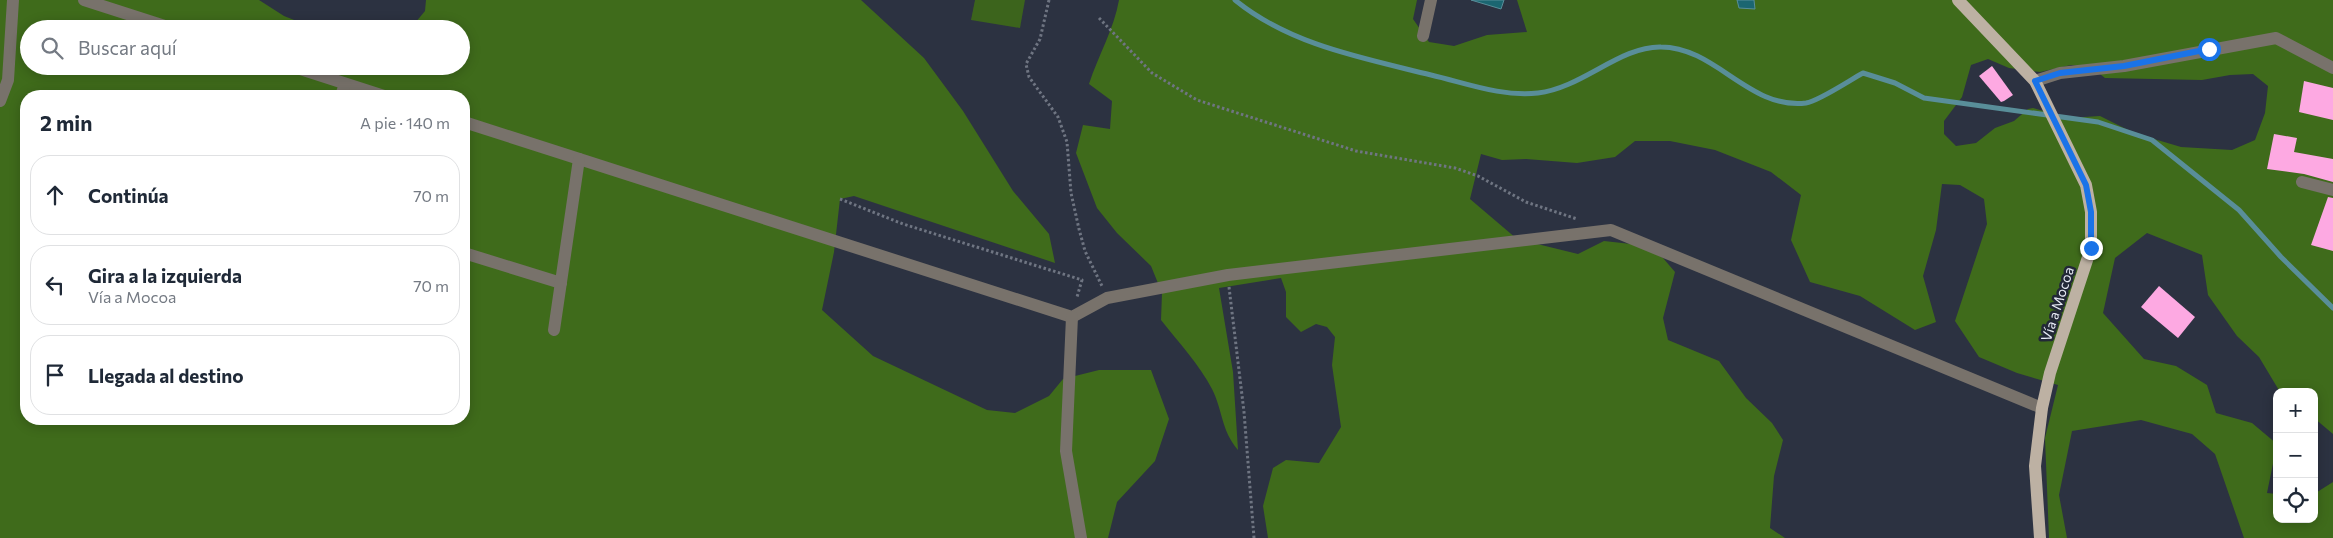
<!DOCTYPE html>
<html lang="es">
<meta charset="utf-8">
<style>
body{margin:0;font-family:Commissioner,sans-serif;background:#f2f2f3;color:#1f2937}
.controls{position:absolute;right:15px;bottom:15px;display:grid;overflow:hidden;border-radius:10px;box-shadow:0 2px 12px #0003}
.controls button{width:45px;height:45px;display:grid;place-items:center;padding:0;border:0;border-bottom:1px solid #e0e1e3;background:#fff;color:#1f2937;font:25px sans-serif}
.stop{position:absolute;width:15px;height:15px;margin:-11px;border:4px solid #1a73e8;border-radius:50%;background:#fff}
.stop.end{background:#1a73e8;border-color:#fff;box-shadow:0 1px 5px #0008}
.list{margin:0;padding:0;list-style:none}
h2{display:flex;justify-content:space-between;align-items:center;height:65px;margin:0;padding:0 20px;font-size:21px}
h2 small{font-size:16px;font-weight:400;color:#747a83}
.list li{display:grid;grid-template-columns:32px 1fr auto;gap:15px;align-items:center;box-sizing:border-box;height:80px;margin:0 10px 10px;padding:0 10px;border:1px solid #e0e1e3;border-radius:20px}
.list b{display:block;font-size:19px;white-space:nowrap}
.list p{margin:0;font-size:16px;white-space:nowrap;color:#747a83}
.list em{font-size:16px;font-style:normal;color:#747a83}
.icon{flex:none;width:28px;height:28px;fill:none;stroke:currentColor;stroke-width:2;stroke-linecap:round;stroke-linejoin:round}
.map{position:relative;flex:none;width:2333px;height:538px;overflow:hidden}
.search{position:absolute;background:#fff;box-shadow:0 2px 12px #0003;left:20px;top:20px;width:450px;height:55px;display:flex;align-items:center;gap:12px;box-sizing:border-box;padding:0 18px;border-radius:28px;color:#747a83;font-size:19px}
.panel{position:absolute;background:#fff;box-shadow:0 2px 12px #0003;left:20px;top:90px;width:450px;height:335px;border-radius:20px}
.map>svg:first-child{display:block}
.green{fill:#3c641c}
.forest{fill:#3f6b1b;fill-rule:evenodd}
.water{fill:#1b6671;stroke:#598e99}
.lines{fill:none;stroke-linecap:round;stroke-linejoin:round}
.stream{stroke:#598e99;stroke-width:5}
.building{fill:#fda9e2}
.path{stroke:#6f7582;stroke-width:3;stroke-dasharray:2.5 2.5;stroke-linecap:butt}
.minor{stroke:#78726b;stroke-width:12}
.major{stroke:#bdb1a3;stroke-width:12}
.route{stroke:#1a73e8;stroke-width:6}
.labels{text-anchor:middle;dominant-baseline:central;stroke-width:5;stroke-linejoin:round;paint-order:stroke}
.street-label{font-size:14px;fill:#e9edf7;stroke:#222837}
</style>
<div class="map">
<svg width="2333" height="538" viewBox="0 0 2333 538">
<rect width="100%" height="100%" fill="#2c3241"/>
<path class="green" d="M 975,0 L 1025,0 L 1020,28 L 971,20 Z"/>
<g class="forest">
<path d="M 0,0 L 259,0 L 284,16 L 317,29 L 29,29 L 29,66 L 461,66 L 461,29 L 410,29 L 425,11 L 426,0 L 861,0 L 924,58 L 963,111 L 1013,191 L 1049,234 L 1055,263 L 854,196 L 840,199 L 834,252 L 822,310 L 873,356 L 987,410 L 1015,413 L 1049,396 L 1063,379 L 1099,370 L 1151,370 L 1169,419 L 1155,461 L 1117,502 L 1108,538 L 0,538 ZM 26,96 L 464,96 L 464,419 L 26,419 Z"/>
<path d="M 1119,0 L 1417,0 L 1413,19 L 1429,42 L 1454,46 L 1487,35 L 1527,32 L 1517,0 L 2333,0 L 2333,434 L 2314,418 L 2314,392 L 2280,392 L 2259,357 L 2237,336 L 2208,295 L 2202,255 L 2147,233 L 2115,258 L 2103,313 L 2144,359 L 2176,366 L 2207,385 L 2216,413 L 2252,423 L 2277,444 L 2267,493 L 2277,494 L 2277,519 L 2314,519 L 2314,494 L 2333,482 L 2333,538 L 2244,538 L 2215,454 L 2192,434 L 2141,420 L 2072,431 L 2059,495 L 2067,538 L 2049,538 L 2045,438 L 2058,385 L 2017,373 L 1979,357 L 1955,321 L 1987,224 L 1984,199 L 1960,185 L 1942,184 L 1936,230 L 1923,276 L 1936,322 L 1915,330 L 1860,296 L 1810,282 L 1791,240 L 1801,195 L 1771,172 L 1715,150 L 1670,141 L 1635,141 L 1615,157 L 1577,163 L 1526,159 L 1502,160 L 1481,154 L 1470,199 L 1517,239 L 1578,254 L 1604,241 L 1640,245 L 1663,258 L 1675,272 L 1663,318 L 1668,340 L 1719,361 L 1746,398 L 1772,423 L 1783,440 L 1774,476 L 1770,528 L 1785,538 L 1268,538 L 1263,506 L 1273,468 L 1286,460 L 1319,463 L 1341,427 L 1332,365 L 1335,337 L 1327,327 L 1316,324 L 1301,332 L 1286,317 L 1286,292 L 1281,278 L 1219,288 L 1233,372 L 1238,450 C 1221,430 1223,411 1212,389 C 1199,364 1179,343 1161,320 L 1162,293 L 1151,266 L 1117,233 L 1097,208 L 1076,153 L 1083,125 L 1110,129 L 1112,101 L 1089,84 C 1098,56 1114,29 1119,0 ZM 1988,59 L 2009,68 L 2040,72 L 2071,65 L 2091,67 L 2105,78 L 2202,80 L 2230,75 L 2253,74 L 2268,86 L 2265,113 L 2255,140 L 2232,150 L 2181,147 L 2134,133 L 2100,116 L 2068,118 L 2033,108 L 2028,109 L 2014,121 L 1995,128 L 1976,143 L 1956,146 L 1944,134 L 1944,121 L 1962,97 L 1971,65 Z"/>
</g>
<g class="water">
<path d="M 1471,0 L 1504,0 L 1501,9 Z"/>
<path d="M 1737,0 L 1754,0 L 1755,9 L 1739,8 Z"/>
</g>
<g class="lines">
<path class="stream" d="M 1235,0 C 1290,45 1363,58 1431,75 C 1466,83 1501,97 1538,93 C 1582,88 1620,46 1661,47 C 1716,47 1749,110 1806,103 C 1819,101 1850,80 1863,73 L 1895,83 L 1924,98 L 2098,122 L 2152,140 L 2239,210 L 2281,257 L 2333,308"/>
</g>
<g class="building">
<path d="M 1992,66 L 2013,95 L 2004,101 L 2001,102 L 1979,76 Z"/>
<path d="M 2304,81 L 2333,88 L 2333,120 L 2299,112 Z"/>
<path d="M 2274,134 L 2297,138 L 2294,152 L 2333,159 L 2333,182 L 2304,174 L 2267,169 Z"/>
<path d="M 2328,197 L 2333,198 L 2333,251 L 2311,245 Z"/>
<path d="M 2159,286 L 2195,317 L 2178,338 L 2141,307 Z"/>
</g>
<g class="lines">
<g class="path">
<path d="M 1049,0 L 1040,39 L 1026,64 L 1029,77 L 1058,117 L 1067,142 L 1071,193 L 1079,229 L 1085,251 L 1102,286"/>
<path d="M 1099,18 L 1152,73 L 1197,100 L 1356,151 L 1455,168 L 1478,176 L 1526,202 L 1577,219"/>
<path d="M 840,199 L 903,224 L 1082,280 L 1077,297"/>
<path d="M 1229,287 L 1244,412 L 1254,538"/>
</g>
<g class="minor">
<path d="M 84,0 L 174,29"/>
<path d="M 1423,36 L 1431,0"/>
<path d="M 291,66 L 384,96"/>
<path d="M 2035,81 L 2060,73 L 2124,66 L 2276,38 L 2333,68"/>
<path d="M 341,96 L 345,84"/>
<path d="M 0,101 L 8,80 L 13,0"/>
<path d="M 464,122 L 1072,317 L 1107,298 L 1228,275 L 1611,230 L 2042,408"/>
<path d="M 2302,182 L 2333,190"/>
<path d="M 464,253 L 561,283"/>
<path d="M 1072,317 L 1066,451 L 1081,538"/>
<path d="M 554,330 L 579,159"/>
</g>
<path class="major" d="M 1958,0 L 2035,81 L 2086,185 L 2091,212 L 2091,248 L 2050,373 L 2042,408 L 2035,466 L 2040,538"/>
</g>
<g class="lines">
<path class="route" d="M 2091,248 L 2091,212 L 2086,185 L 2035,81 L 2060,73 L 2124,66 L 2209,49"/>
</g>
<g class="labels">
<g class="street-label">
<text transform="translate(2057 304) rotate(-72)">Vía a Mocoa</text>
</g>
</g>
</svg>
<div class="controls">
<button>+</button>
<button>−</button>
<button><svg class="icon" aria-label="locate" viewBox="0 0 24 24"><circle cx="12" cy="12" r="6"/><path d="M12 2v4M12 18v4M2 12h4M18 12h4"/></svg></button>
</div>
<div class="stop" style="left:2209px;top:49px"></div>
<div class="stop end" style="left:2091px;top:248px"></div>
<div class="search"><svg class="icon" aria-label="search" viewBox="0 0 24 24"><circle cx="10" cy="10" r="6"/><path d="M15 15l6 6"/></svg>Buscar aquí</div>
<section class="panel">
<h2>2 min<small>A pie · 140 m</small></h2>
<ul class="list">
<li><svg class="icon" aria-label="ahead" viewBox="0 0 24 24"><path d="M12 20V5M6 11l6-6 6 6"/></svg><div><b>Continúa</b></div><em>70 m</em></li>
<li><svg class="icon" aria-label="left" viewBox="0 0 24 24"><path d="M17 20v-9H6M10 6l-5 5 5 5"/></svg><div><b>Gira a la izquierda</b><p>Vía a Mocoa</p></div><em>70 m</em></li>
<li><svg class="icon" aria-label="arrive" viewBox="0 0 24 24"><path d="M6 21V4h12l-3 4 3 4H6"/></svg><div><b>Llegada al destino</b></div></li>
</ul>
</section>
</div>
